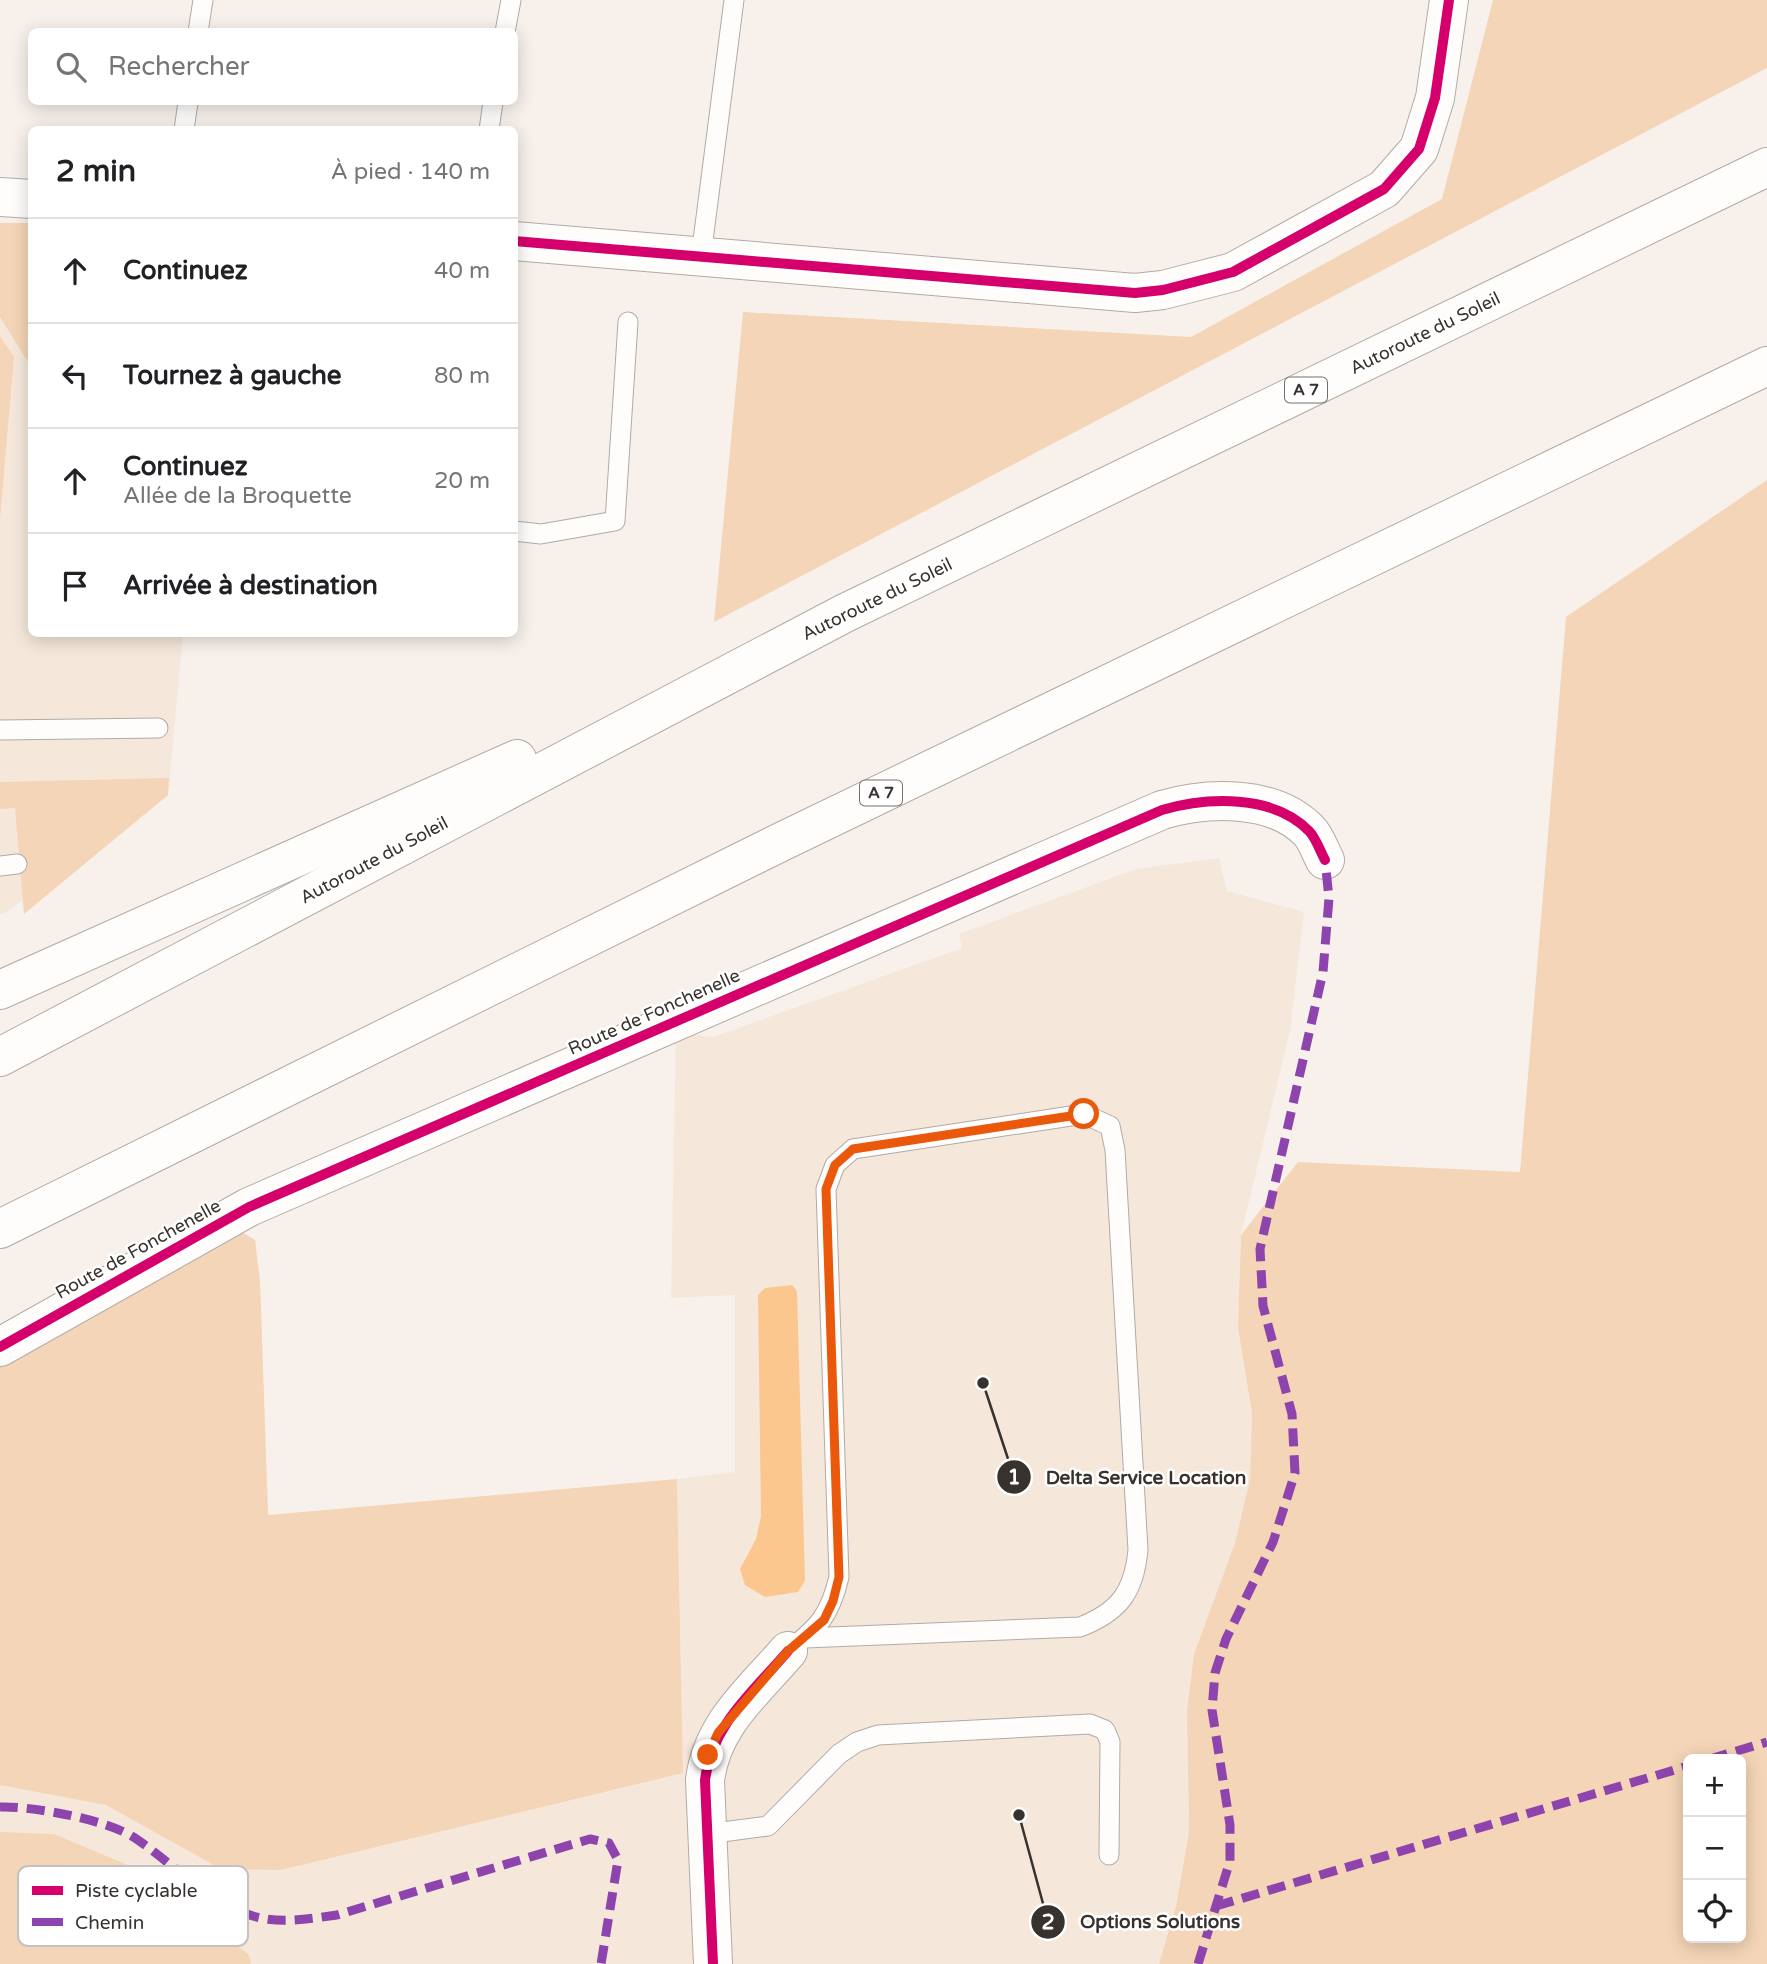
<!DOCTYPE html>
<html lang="fr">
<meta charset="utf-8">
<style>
body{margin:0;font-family:"Varela Round",sans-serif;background:#f6f6f6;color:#202124}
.controls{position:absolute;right:21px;bottom:21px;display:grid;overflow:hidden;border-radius:10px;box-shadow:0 4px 18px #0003}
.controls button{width:63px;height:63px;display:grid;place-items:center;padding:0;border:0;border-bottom:2px solid #e0e0e0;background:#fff;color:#202124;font:35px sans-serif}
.stop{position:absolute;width:21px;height:21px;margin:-16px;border:5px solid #ea580c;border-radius:50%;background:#fff}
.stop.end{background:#ea580c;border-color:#fff;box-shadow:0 2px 7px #0008}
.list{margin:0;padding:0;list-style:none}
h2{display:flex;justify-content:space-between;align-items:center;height:91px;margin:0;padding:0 28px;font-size:30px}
h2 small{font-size:23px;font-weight:400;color:#757577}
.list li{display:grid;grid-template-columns:46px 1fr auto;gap:21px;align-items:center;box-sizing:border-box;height:105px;padding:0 28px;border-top:2px solid #e0e0e0}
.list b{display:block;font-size:26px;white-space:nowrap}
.list p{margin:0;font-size:23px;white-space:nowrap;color:#757577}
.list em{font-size:23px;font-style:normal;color:#757577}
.icon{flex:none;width:38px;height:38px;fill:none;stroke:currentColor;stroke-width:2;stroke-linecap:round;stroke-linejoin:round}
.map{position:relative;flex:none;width:1767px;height:1964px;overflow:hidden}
.search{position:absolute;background:#fff;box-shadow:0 4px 18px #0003;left:28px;top:28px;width:490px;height:77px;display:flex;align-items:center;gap:18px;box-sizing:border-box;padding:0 24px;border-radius:10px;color:#757577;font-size:26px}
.panel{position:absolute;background:#fff;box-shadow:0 4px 18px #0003;left:28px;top:126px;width:490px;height:511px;border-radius:10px}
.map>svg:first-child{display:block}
.built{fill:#f5e8db}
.green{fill:#f4d5b7;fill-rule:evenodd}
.water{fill:#fcc68f}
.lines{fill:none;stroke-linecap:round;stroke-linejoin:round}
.service-casing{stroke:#b0aba6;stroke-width:21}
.minor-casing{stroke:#b0aba6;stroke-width:40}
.motorway-casing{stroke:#b0aba6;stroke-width:40}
.service{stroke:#fefdfc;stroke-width:19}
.minor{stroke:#fefdfc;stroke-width:38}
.motorway{stroke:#fefdfc;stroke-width:38}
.quiet{stroke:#8e44ad;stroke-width:9;stroke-dasharray:18 9;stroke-linecap:butt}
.cycleway-casing{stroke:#fff;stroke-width:15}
.cycleway{stroke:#d6006c;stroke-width:10}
.route{stroke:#ea580c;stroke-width:9}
.labels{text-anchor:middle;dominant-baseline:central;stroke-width:5;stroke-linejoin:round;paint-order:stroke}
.shield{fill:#fff;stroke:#73706d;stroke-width:2}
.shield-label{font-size:16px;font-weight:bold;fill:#37322e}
.street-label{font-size:18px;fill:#37322e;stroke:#fff}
.key{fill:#fff;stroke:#c3c2c0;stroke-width:2}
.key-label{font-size:19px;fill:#37322e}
.leader{fill:none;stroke:#37322e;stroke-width:2.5}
.callout-dot{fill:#37322e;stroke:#fff;stroke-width:2.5}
.mark-label{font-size:21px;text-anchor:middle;font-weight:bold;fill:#fff}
.callout-label{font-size:19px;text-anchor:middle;font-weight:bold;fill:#37322e;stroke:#fff;stroke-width:5;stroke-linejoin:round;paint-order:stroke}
</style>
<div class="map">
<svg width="1767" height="1964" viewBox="0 0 1767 1964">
<rect width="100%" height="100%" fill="#f8f1eb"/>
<g class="built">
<path d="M 0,227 L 31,231 L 32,634 L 183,634 L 168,796 L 5,913 L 0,914 Z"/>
<path d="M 1219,858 L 1227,891 L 1304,912 L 1290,1031 L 1241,1235 L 1238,1328 L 1252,1413 L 1250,1479 L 1235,1543 L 1187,1711 L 1189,1832 L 1176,1906 L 1159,1964 L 0,1964 L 0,1386 L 255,1240 L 260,1282 L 281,1870 L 683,1772 L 677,1479 L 735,1472 L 735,1295 L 671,1298 L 676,1032 L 713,1037 L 962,948 L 959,934 L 1136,869 Z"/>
</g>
<g class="green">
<path d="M 1493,0 L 1767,0 L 1767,68 L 714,622 L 743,312 L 1191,337 L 1442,199 Z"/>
<path d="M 0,223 L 31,223 L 31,360 L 26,359 L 0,317 Z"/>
<path d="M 0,336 L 14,357 L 0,519 Z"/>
<path d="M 1767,480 L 1767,1964 L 1159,1964 L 1176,1906 L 1189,1832 L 1187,1711 L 1194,1654 L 1235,1543 L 1250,1479 L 1252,1413 L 1238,1328 L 1241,1235 L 1298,1162 L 1520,1172 L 1566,617 ZM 1688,1759 L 1741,1759 L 1741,1938 L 1688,1938 Z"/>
<path d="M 169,778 L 168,795 L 24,914 L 15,808 L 0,809 L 0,782 Z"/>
<path d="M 240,1231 L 255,1240 L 260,1282 L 268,1515 L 677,1479 L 683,1773 L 281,1870 L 221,1869 L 106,1805 L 0,1785 L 0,1366 Z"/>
<path d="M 0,1832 L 54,1834 L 149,1874 L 249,1955 L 251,1964 L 0,1964 Z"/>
</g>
<path class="water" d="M 792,1285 L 797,1291 L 805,1581 L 798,1592 L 765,1597 L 745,1585 L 740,1569 L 756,1539 L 761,1516 L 758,1295 L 765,1288 Z"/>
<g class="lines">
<g class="service-casing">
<g id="service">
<path d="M 198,32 L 203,0"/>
<path d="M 505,32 L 511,0"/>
<path d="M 184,130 L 188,102"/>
<path d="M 489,130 L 493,102"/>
<path d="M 701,256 L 734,0"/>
<path d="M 514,531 L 541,534 L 615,521 L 628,322"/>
<path d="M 0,730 L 158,728"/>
<path d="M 0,866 L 17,864"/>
<path d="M 788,1651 C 819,1627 830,1615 839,1577 L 826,1189 L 835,1165 L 853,1149 L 1084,1114 L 1110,1126 L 1115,1150 L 1138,1550 C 1134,1592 1119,1612 1080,1627 L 805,1638"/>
<path d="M 707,1834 L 768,1826 L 839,1754 L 857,1742 L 878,1735 L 1090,1724 L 1105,1730 L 1110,1742 L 1109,1855"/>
</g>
</g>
<g class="minor-casing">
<g id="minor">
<path d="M 0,197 L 32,199"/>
<path d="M 514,241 L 1135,293 L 1163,290 L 1233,272 L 1384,189 L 1419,149 L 1435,98 L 1449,0"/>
<path d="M 0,1347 L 249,1207 L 1162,810 C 1207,797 1273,794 1309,831 C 1316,838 1320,851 1325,860"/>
<path d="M 713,1964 L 705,1780 C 712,1724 753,1692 788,1651"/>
</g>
</g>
<g class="motorway-casing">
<g id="motorway">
<path d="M 0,990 L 517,759"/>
<path d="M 0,1057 L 845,613 L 1767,167"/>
<path d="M 0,1229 L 783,841 L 1767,366"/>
</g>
</g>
<use href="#service" class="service"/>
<use href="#minor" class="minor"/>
<use href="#motorway" class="motorway"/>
<g class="quiet">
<path d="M 1710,1759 L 1767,1742"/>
<path d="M 0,1807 C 33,1806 108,1820 135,1838 C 172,1863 204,1898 247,1914 C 275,1925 308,1919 337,1915 L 590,1839 L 609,1843 L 618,1860 L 601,1964"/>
<path d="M 1216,1906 L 1688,1766"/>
<path d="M 1198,1964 L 1230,1861 L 1230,1825 L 1212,1710 L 1215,1673 L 1226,1639 L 1273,1542 L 1295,1473 L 1292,1414 L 1263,1306 L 1260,1249 L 1323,972 L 1329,898 L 1325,860"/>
</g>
<g class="cycleway-casing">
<g id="cycleway">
<path d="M 514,241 L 1135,293 L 1163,290 L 1233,272 L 1384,189 L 1419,149 L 1435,98 L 1449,0"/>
<path d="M 0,1347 L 249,1207 L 1162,810 C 1207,797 1273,794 1309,831 C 1316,838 1320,851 1325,860"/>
<path d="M 713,1964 L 705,1780 C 712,1724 753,1692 788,1651"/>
</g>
</g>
<use href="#cycleway" class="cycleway"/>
</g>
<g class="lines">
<path class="route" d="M 708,1755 L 718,1733 L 788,1651 L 824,1620 L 833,1601 L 839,1577 L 826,1189 L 835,1165 L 853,1149 L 1084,1114"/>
</g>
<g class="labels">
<g class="shield">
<rect x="1285" y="377.5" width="42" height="25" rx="5"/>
<rect x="860" y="780.5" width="42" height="25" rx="5"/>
</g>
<g class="shield-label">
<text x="1306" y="390">A 7</text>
<text x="881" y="793">A 7</text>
</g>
<g class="street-label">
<text transform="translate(1425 333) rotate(-26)">Autoroute du Soleil</text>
<text transform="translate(877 599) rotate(-26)">Autoroute du Soleil</text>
<text transform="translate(374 860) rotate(-28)">Autoroute du Soleil</text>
<text transform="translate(654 1012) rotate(-24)">Route de Fonchenelle</text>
<text transform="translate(138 1249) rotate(-29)">Route de Fonchenelle</text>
</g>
</g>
<rect x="18" y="1866" width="230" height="80" rx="10" class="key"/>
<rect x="32" y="1886" width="31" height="9" fill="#d6006c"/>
<rect x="32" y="1918" width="31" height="8" fill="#8e44ad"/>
<g class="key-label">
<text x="75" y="1897">Piste cyclable</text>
<text x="75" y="1929">Chemin</text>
</g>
<path class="leader" d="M983 1383L1014 1477M1019 1815L1048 1922"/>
<g class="callout-dot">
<circle cx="983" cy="1383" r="7"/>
<circle cx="1019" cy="1815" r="7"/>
<circle cx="1014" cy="1477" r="18"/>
<circle cx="1048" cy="1922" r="18"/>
</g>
<g class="mark-label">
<text x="1014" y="1484">1</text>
<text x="1048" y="1929">2</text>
</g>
<g class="callout-label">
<text x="1146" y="1484">Delta Service Location</text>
<text x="1160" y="1928">Options Solutions</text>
</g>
</svg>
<div class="controls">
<button>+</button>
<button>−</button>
<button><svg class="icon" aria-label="locate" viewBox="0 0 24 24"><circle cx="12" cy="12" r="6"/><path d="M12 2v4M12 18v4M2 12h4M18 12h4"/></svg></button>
</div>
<div class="stop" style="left:1084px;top:1114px"></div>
<div class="stop end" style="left:708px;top:1755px"></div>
<div class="search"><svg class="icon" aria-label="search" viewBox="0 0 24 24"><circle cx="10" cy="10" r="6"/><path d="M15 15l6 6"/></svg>Rechercher</div>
<section class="panel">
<h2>2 min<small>À pied · 140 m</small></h2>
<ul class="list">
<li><svg class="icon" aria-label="ahead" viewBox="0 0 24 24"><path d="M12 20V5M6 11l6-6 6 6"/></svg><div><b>Continuez</b></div><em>40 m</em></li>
<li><svg class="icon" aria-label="left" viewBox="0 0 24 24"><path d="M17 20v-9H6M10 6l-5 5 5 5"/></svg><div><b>Tournez à gauche</b></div><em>80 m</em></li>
<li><svg class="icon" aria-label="ahead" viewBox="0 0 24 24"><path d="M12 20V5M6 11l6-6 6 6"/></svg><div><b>Continuez</b><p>Allée de la Broquette</p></div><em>20 m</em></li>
<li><svg class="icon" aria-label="arrive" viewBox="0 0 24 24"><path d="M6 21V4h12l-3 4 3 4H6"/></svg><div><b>Arrivée à destination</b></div></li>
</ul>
</section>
</div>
